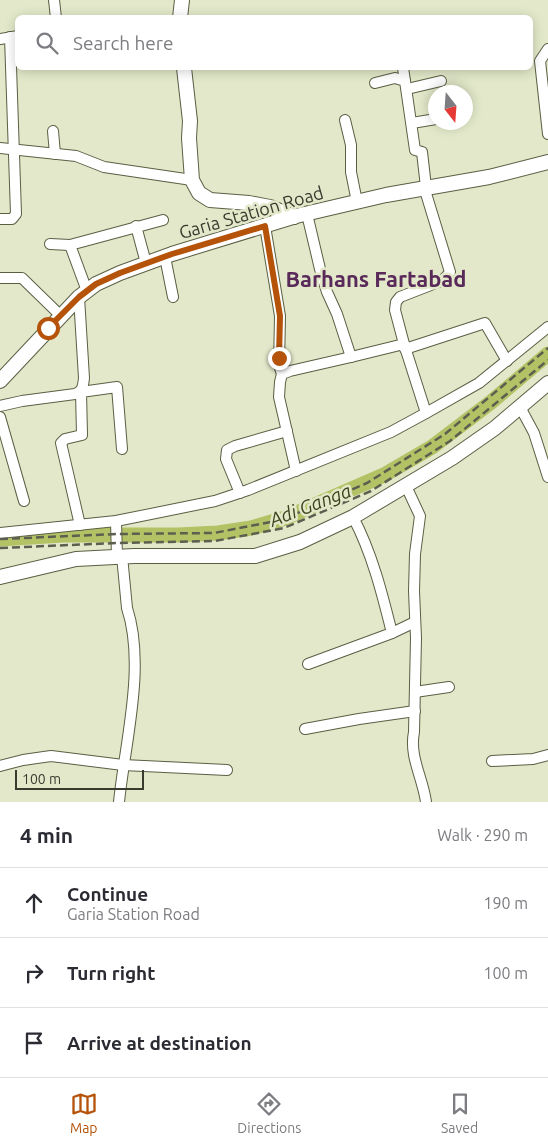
<!DOCTYPE html>
<meta charset="utf-8">
<style>
body{margin:0;font-family:Ubuntu,sans-serif;background:#f7f7f7;color:#2b2b33}
.compass{position:absolute;left:428px;top:85px;width:45px;height:45px;border-radius:50%;background:#fff;box-shadow:0 2px 12px #0003;rotate:163deg}
.scale{position:absolute;left:15px;bottom:12px;width:129px;box-sizing:border-box;padding-left:5px;border:2px solid #393b2f;border-top:0;font-size:14px;line-height:18px;white-space:nowrap;color:#393b2f;-webkit-text-stroke:4px #e2e8c9;paint-order:stroke}
.stop{position:absolute;width:15px;height:15px;margin:-11px;border:4px solid #b45309;border-radius:50%;background:#fff}
.stop.end{background:#b45309;border-color:#fff;box-shadow:0 1px 5px #0008}
.list{margin:0;padding:0;list-style:none}
h2{display:flex;justify-content:space-between;align-items:center;height:65px;margin:0;padding:0 20px;font-size:21px}
h2 small{font-size:16px;font-weight:400;color:#7c7c81}
.list li{display:grid;grid-template-columns:32px 1fr auto;gap:15px;align-items:center;box-sizing:border-box;height:70px;padding:0 20px;border-top:1px solid #e1e1e2}
.list b{display:block;font-size:19px;white-space:nowrap}
.list p{margin:0;font-size:16px;white-space:nowrap;color:#7c7c81}
.list em{font-size:16px;font-style:normal;color:#7c7c81}
.icon{flex:none;width:28px;height:28px;fill:none;stroke:currentColor;stroke-width:2;stroke-linecap:round;stroke-linejoin:round}
.map{position:relative;flex:none;width:548px;height:802px;overflow:hidden}
.search{position:absolute;background:#fff;box-shadow:0 2px 12px #0003;left:15px;right:15px;top:15px;height:55px;display:flex;align-items:center;gap:12px;box-sizing:border-box;padding:0 18px;border-radius:8px;color:#7c7c81;font-size:19px}
.sheet{height:275px;background:#fff}
nav{display:flex;justify-content:space-around;align-items:center;box-sizing:border-box;height:70px;border-top:1px solid #e1e1e2;background:#fff;font-size:14px;color:#7c7c81}
nav a{display:grid;justify-items:center;gap:2px}
nav .on{color:#b45309}
.map>svg:first-child{display:block}
.lines{fill:none;stroke-linecap:round;stroke-linejoin:round}
.river{stroke:#b3c265;stroke-width:15}
.street-casing{stroke:#5a5f44;stroke-width:12}
.secondary-casing{stroke:#5a5f44;stroke-width:16}
.street{stroke:#fff;stroke-width:10}
.secondary{stroke:#fff;stroke-width:14}
.rail{stroke:#5c5f4f;stroke-width:2.5;stroke-dasharray:8 4;stroke-linecap:butt}
.route{stroke:#b45309;stroke-width:6}
.labels{text-anchor:middle;dominant-baseline:central;stroke-width:5;stroke-linejoin:round;paint-order:stroke}
.street-label{font-size:18px;fill:#393b2f;stroke:#e2e8c9}
.water-label{font-size:19px;font-style:italic;fill:#3c421b;stroke:#e2e8c9}
.district-label{font-size:22px;font-weight:bold;fill:#59295a;stroke:#e2e8c9}
</style>
<div class="map">
<svg width="548" height="802" viewBox="0 0 548 802">
<rect width="100%" height="100%" fill="#e2e8c9"/>
<g class="lines">
<path class="river" d="M 0,539 L 63,535 L 178,535 L 218,533 L 251,528 L 285,518 L 384,475 L 432,447 L 490,403 L 548,354"/>
<g class="street-casing">
<g id="street">
<path d="M 54,0 L 56,18"/>
<path d="M 0,39 L 18,36"/>
<path d="M 548,49 L 540,61 L 548,134"/>
<path d="M 403,68 L 405,81"/>
<path d="M 375,83 L 395,78 L 405,81 L 415,150 L 422,152 L 426,187"/>
<path d="M 407,89 L 441,81"/>
<path d="M 345,120 L 351,145 L 351,172 L 357,202"/>
<path d="M 412,123 L 436,119"/>
<path d="M 53,131 L 55,154"/>
<path d="M 0,148 L 76,156 L 104,167 L 192,180"/>
<path d="M 424,187 L 450,272 L 446,277 L 441,281 L 400,297 L 396,302 L 395,310 L 404,344 L 426,413"/>
<path d="M 0,219 L 12,219 L 16,214 L 10,37"/>
<path d="M 136,226 L 146,263"/>
<path d="M 265,226 L 280,316 L 279,365 L 282,374"/>
<path d="M 50,244 L 70,245"/>
<path d="M 165,257 L 173,297"/>
<path d="M 0,278 L 22,278 L 61,316"/>
<path d="M 87,291 L 70,245 L 163,220"/>
<path d="M 405,349 L 485,323 L 507,361"/>
<path d="M 351,357 L 404,344"/>
<path d="M 0,406 L 22,401 L 75,394 C 83,391 83,386 84,378 L 79,297"/>
<path d="M 520,407 L 534,433 L 548,477"/>
<path d="M 0,417 L 24,501"/>
<path d="M 296,471 L 279,397 L 280,382 L 282,374 L 290,371 L 351,357 L 337,314 L 327,292 L 320,269 L 307,214"/>
<path d="M 406,486 L 420,516 L 415,554 L 414,591 L 416,638 L 414,732 C 409,757 423,778 426,802"/>
<path d="M 240,493 L 226,459 L 227,450 L 235,446 L 287,431"/>
<path d="M 353,517 C 372,553 382,593 392,633"/>
<path d="M 116,521 L 117,557"/>
<path d="M 80,525 L 61,443 L 65,439 L 82,435 L 81,392 L 117,387 L 122,449"/>
<path d="M 0,533 L 116,521 L 215,501 L 248,490 L 391,432 L 426,413 L 479,383 L 548,327"/>
<path d="M 308,664 L 392,633 L 415,622"/>
<path d="M 415,692 L 449,687"/>
<path d="M 305,729 L 359,719 L 415,711"/>
<path d="M 492,761 L 533,759 L 548,755"/>
<path d="M 0,766 L 23,760 L 51,756 L 123,765 L 227,770"/>
<path d="M 119,802 C 125,742 146,666 127,608 L 122,556"/>
</g>
</g>
<g class="secondary-casing">
<g id="secondary">
<path d="M 180,18 L 182,0"/>
<path d="M 184,68 L 190,121 L 189,138 L 192,180 L 199,193 L 210,200 L 249,203 L 270,207 L 294,217"/>
<path d="M 0,381 L 79,297 L 96,284 L 120,273 L 172,254 L 296,216 L 386,195 L 489,177 L 548,162"/>
<path d="M 0,577 L 76,559 L 134,556 L 255,556 L 300,542 L 353,517 L 452,458 L 495,428 L 548,383"/>
</g>
</g>
<use href="#street" class="street"/>
<use href="#secondary" class="secondary"/>
<g class="rail">
<path d="M 0,539 L 117,534 L 214,533 L 281,520 L 367,483 L 445,434 L 548,348"/>
<path d="M 0,548 L 117,543 L 215,541 L 284,528 L 371,491 L 450,441 L 548,360"/>
</g>
</g>
<g class="lines">
<path class="route" d="M 48,328 L 79,297 L 96,284 L 120,273 L 172,254 L 265,226 L 280,316 L 279,358"/>
</g>
<g class="labels">
<g class="street-label">
<text transform="translate(251 212) rotate(-16)">Garia Station Road</text>
</g>
<g class="water-label">
<text transform="translate(310 505) rotate(-21)">Adi Ganga</text>
</g>
<g class="district-label">
<text x="376" y="278">Barhans Fartabad</text>
</g>
</g>
</svg>
<svg class="compass" viewBox="-18 -18 36 36"><path d="M0-13l5 13h-10z" fill="#e53935"/><path d="M0 13l5-13h-10z" fill="#7c7c81"/></svg>
<div class="scale">100 m</div>
<div class="stop" style="left:48px;top:328px"></div>
<div class="stop end" style="left:279px;top:358px"></div>
<div class="search"><svg class="icon" aria-label="search" viewBox="0 0 24 24"><circle cx="10" cy="10" r="6"/><path d="M15 15l6 6"/></svg>Search here</div>
</div>
<section class="sheet">
<h2>4 min<small>Walk · 290 m</small></h2>
<ul class="list">
<li><svg class="icon" aria-label="ahead" viewBox="0 0 24 24"><path d="M12 20V5M6 11l6-6 6 6"/></svg><div><b>Continue</b><p>Garia Station Road</p></div><em>190 m</em></li>
<li><svg class="icon" aria-label="right" viewBox="0 0 24 24"><path d="M7 20v-9h11M14 6l5 5-5 5"/></svg><div><b>Turn right</b></div><em>100 m</em></li>
<li><svg class="icon" aria-label="arrive" viewBox="0 0 24 24"><path d="M6 21V4h12l-3 4 3 4H6"/></svg><div><b>Arrive at destination</b></div></li>
</ul>
</section>
<nav>
<a class="on"><svg class="icon" aria-label="map" viewBox="0 0 24 24"><path d="M3 6l6-2 6 2 6-2v14l-6 2-6-2-6 2zM9 4v14M15 6v14"/></svg>Map</a>
<a><svg class="icon" aria-label="directions" viewBox="0 0 24 24"><path d="M12 3l9 9-9 9-9-9zM9 14v-3h6M13 9l2 2-2 2"/></svg>Directions</a>
<a><svg class="icon" aria-label="saved" viewBox="0 0 24 24"><path d="M7 4h10v16l-5-4-5 4z"/></svg>Saved</a>
</nav>
